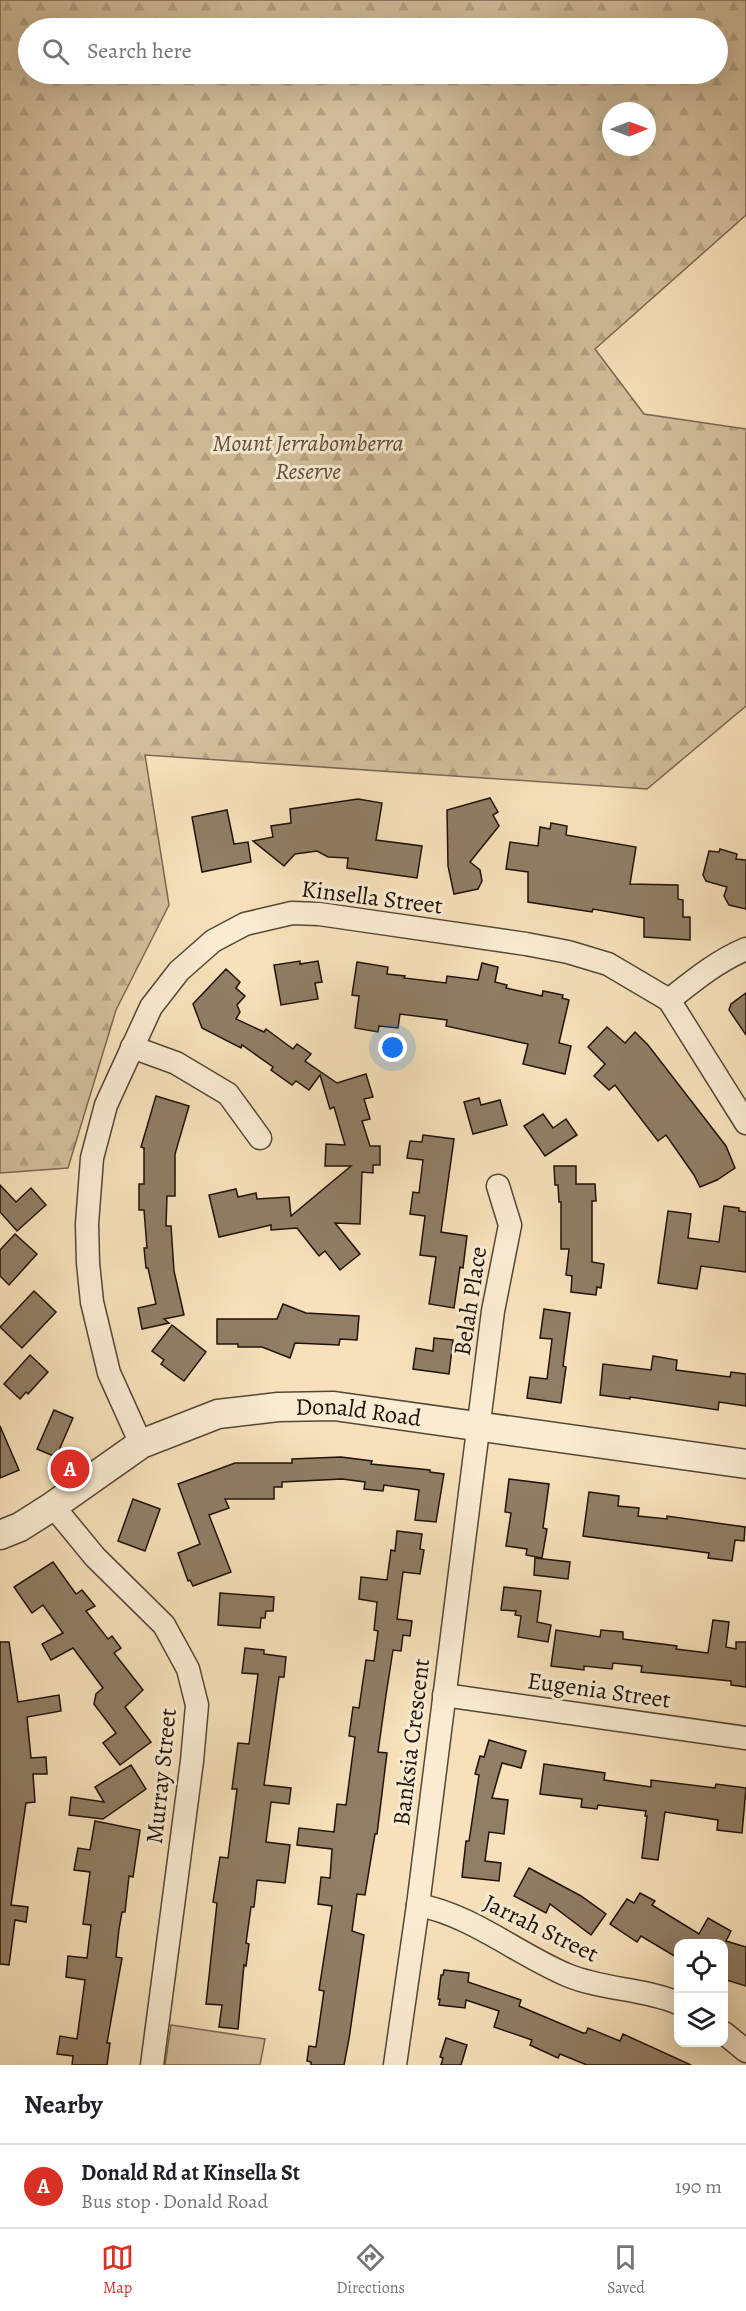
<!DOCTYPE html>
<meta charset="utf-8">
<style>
body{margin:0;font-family:Alegreya,serif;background:#f2f2f2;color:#202124}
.controls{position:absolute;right:18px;bottom:18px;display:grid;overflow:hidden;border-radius:12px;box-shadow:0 6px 24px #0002}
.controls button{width:54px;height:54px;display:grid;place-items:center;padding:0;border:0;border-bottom:2px solid #e0e0e0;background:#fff;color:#202124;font:30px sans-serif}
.compass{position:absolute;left:602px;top:102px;width:54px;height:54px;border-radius:50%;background:#fff;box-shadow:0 6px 24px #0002;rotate:89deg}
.you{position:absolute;left:393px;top:1048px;width:21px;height:21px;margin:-15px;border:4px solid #fff;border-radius:50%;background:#1a73e8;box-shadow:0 0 0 9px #1a73e833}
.badge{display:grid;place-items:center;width:39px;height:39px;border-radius:50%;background:#d93025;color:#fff;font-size:20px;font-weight:700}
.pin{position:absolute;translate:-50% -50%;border:3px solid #fff;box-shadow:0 2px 6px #0006}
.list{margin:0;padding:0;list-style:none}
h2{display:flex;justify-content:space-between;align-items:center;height:78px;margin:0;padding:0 24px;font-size:26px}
h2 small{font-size:20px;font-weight:400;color:#757577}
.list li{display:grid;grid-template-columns:39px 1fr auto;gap:18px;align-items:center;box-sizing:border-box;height:84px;padding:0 24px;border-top:2px solid #e0e0e0}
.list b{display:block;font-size:22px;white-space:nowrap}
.list p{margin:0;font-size:20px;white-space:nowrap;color:#757577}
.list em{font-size:20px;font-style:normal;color:#757577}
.icon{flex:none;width:33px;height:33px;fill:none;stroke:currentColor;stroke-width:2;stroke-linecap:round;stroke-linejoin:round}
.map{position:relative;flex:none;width:746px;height:2065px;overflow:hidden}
.search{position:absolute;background:#fff;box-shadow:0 6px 24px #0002;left:18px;right:18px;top:18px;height:66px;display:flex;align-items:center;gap:15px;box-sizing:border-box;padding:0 21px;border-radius:33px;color:#757577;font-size:22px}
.sheet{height:162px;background:#fff}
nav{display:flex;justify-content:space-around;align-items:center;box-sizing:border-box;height:84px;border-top:2px solid #e0e0e0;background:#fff;font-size:16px;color:#757577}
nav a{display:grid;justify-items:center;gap:3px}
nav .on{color:#d93025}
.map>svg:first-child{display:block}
.forest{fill:url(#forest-firs);stroke:#7a6852;stroke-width:1.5;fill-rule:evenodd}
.park{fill:#d2be9c;stroke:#7a6852;stroke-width:1.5}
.building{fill:#907e65;stroke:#211209;stroke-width:1.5}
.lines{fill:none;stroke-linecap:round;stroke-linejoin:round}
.minor-casing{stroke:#564635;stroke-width:25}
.tertiary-casing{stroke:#564635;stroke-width:31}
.minor{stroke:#f9ecd2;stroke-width:22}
.tertiary{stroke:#f9ecd2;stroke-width:28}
.labels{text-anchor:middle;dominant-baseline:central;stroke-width:6;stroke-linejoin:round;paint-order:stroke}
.park-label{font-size:24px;font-style:italic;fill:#5f4e3c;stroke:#f9ecd2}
.street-label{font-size:24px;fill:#211209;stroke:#f9ecd2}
</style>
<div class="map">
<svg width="746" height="2065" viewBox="0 0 746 2065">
<defs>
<pattern id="forest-firs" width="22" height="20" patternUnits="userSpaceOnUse" patternTransform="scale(1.5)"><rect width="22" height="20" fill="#d2be9c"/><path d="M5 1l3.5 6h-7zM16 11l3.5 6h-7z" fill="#b4a285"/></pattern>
</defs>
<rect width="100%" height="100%" fill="#f6e1ba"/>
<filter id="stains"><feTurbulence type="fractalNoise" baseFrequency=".00333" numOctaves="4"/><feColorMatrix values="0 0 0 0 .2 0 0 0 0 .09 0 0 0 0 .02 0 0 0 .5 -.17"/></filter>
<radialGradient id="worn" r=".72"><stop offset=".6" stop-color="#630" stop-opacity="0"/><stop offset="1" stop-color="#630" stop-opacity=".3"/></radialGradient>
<path class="forest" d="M 0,0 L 746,0 L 746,215 L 595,349 L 644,414 L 746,429 L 746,706 L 647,789 L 145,755 L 169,905 L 116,1010 L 68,1168 L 0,1173 ZM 28,28 L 718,28 L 718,74 L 28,74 ZM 611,111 L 647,111 L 647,147 L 611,147 Z"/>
<path class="park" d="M 171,2025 L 265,2039 L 260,2065 L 165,2065 Z"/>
<g class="building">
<path d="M 490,798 L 498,812 L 493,815 L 499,826 L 470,862 L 480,870 L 482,881 L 478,889 L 454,894 L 448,866 L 447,810 Z"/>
<path d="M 358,799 L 382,803 L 376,840 L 422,846 L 417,878 L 347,868 L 348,858 L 328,857 L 317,851 L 295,854 L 284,866 L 253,841 L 273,837 L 271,826 L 291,823 L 290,809 Z"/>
<path d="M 227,810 L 234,844 L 248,842 L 251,862 L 202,872 L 192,817 Z"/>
<path d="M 551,823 L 567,826 L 566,835 L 636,847 L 630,884 L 678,885 L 678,899 L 683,900 L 683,917 L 690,917 L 690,940 L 644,937 L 644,918 L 593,909 L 592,912 L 528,902 L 528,872 L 506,869 L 510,842 L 538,846 L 540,827 L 550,829 Z"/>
<path d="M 720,849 L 737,854 L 736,859 L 746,860 L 746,909 L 729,905 L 724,896 L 727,887 L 706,881 L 703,875 L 709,851 L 719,852 Z"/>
<path d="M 300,961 L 300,964 L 318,961 L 322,982 L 315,983 L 318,999 L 281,1005 L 274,965 Z"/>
<path d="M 357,962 L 388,967 L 387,974 L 405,976 L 404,978 L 446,983 L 447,976 L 478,980 L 482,963 L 498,967 L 495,982 L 507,985 L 506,988 L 542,996 L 543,991 L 563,995 L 562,998 L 569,1000 L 559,1043 L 571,1046 L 565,1074 L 523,1064 L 528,1044 L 446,1026 L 447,1020 L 400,1014 L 398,1028 L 379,1026 L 378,1032 L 355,1028 L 359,996 L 352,995 Z"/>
<path d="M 226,969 L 240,982 L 236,988 L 245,996 L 237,1005 L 240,1012 L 236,1019 L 264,1032 L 266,1029 L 293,1049 L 297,1044 L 311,1054 L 305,1061 L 337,1083 L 366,1074 L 373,1097 L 364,1099 L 370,1119 L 362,1121 L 370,1146 L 380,1146 L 380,1165 L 373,1165 L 373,1173 L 362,1172 L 360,1224 L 335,1223 L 360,1254 L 340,1270 L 325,1251 L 319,1256 L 297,1228 L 271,1230 L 271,1225 L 219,1237 L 209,1195 L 236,1189 L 238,1197 L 256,1193 L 257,1199 L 289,1197 L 291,1216 L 351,1166 L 325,1166 L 326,1144 L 345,1145 L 334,1107 L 330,1109 L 320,1075 L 309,1090 L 296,1081 L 292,1085 L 271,1070 L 273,1067 L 242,1045 L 241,1048 L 202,1028 L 193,1004 Z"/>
<path d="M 746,993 L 746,1035 L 729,1010 L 731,1004 Z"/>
<path d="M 607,1027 L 625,1043 L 635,1032 L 648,1045 L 726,1146 L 735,1168 L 717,1180 L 700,1187 L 694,1175 L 666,1135 L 658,1141 L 615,1085 L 609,1090 L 594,1076 L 605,1064 L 588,1047 Z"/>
<path d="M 156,1096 L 189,1106 L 175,1154 L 175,1196 L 167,1196 L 166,1226 L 171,1226 L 174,1271 L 184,1315 L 164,1319 L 169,1323 L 142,1329 L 138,1308 L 156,1304 L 148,1268 L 146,1268 L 144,1248 L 147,1248 L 144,1210 L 139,1210 L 139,1184 L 144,1184 L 144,1148 L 141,1147 Z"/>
<path d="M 479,1098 L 481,1105 L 500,1100 L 507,1125 L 473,1134 L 464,1102 Z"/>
<path d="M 543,1114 L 553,1128 L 566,1119 L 577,1135 L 545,1156 L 524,1126 Z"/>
<path d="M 423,1135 L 454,1139 L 441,1232 L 467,1236 L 463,1268 L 460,1267 L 454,1308 L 429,1304 L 436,1257 L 420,1255 L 425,1216 L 410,1214 L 413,1192 L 419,1193 L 423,1160 L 407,1158 L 410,1141 L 422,1142 Z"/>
<path d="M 554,1166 L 576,1166 L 576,1184 L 595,1184 L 596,1201 L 592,1201 L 592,1262 L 604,1264 L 601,1288 L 597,1287 L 596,1295 L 571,1292 L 572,1276 L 566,1275 L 569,1249 L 561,1249 L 561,1202 L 559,1202 L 558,1185 L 555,1185 Z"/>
<path d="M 0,1185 L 16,1202 L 31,1188 L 46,1205 L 17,1231 L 0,1212 Z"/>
<path d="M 724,1206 L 739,1208 L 739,1211 L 746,1212 L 746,1272 L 701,1266 L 697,1289 L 658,1283 L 668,1211 L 691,1214 L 688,1238 L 719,1242 Z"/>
<path d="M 15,1234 L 37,1254 L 9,1285 L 0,1276 L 0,1250 Z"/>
<path d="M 34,1291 L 56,1312 L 22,1348 L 0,1327 Z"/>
<path d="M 283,1304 L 306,1313 L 359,1316 L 357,1340 L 340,1339 L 339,1345 L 295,1343 L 290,1358 L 262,1347 L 238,1347 L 238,1344 L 217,1344 L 217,1319 L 277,1319 Z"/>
<path d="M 544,1309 L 570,1313 L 563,1366 L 566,1367 L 561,1403 L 527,1398 L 530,1377 L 547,1379 L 552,1339 L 540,1338 Z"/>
<path d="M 172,1325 L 206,1352 L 184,1381 L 161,1364 L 164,1360 L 152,1351 Z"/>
<path d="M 434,1338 L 453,1340 L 449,1374 L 413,1369 L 416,1348 L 433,1351 Z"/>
<path d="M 30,1355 L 48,1372 L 28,1394 L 26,1392 L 20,1399 L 4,1384 Z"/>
<path d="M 653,1356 L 677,1360 L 676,1370 L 730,1377 L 731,1372 L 746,1374 L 746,1406 L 719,1402 L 718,1410 L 630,1397 L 630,1399 L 600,1395 L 603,1364 L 651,1370 Z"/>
<path d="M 54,1410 L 73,1418 L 56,1457 L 37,1449 Z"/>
<path d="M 0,1426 L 19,1470 L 0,1478 Z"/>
<path d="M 341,1457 L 372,1461 L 371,1464 L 430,1470 L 430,1472 L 444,1474 L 436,1522 L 415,1520 L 419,1490 L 384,1485 L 383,1491 L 364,1489 L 365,1482 L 342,1479 L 282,1482 L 282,1487 L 274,1487 L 274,1499 L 225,1499 L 229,1508 L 209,1515 L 231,1572 L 193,1586 L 190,1580 L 188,1581 L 178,1553 L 200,1544 L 178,1484 L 235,1463 L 292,1463 L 292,1459 Z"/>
<path d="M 509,1479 L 549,1484 L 543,1528 L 547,1529 L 542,1558 L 526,1555 L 527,1549 L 506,1546 L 511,1513 L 505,1512 Z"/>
<path d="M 589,1492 L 619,1496 L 618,1506 L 639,1508 L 638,1516 L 667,1519 L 667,1516 L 745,1527 L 744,1541 L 735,1540 L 732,1561 L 708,1558 L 709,1553 L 583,1536 Z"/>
<path d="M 133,1499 L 160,1509 L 145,1551 L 118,1541 Z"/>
<path d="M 397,1531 L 422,1534 L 420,1549 L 424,1550 L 420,1574 L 403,1572 L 397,1619 L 412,1621 L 410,1636 L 403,1635 L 401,1651 L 393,1650 L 386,1695 L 378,1752 L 387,1753 L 377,1834 L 375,1834 L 365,1895 L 357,1894 L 352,1931 L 364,1935 L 349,2039 L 344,2065 L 311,2065 L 311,2062 L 307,2061 L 309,2046 L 316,2047 L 324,1991 L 319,1990 L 332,1906 L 318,1904 L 321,1877 L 330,1878 L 332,1849 L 297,1845 L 299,1828 L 334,1832 L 337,1804 L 346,1805 L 355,1737 L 349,1736 L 353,1707 L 359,1708 L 366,1660 L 374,1661 L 378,1631 L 374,1630 L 377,1602 L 359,1599 L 361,1577 L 387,1580 L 391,1550 L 395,1551 Z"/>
<path d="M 535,1558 L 570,1562 L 568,1579 L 534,1575 Z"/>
<path d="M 53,1562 L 76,1594 L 82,1590 L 95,1606 L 86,1611 L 108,1639 L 112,1636 L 121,1648 L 114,1653 L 143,1690 L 125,1707 L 151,1742 L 120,1765 L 103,1743 L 116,1733 L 94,1704 L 96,1694 L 103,1688 L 73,1648 L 51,1660 L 42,1644 L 63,1633 L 43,1605 L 32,1613 L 14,1587 Z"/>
<path d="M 504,1587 L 541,1591 L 537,1622 L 551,1625 L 548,1642 L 518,1637 L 521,1616 L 515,1615 L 516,1611 L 501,1610 Z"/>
<path d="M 220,1593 L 274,1597 L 273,1611 L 266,1611 L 265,1618 L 261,1618 L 260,1628 L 218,1625 Z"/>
<path d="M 713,1620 L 729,1622 L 726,1647 L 736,1649 L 736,1642 L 746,1642 L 746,1687 L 731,1685 L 731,1681 L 641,1672 L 642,1666 L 613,1663 L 612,1669 L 584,1666 L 584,1670 L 551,1666 L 556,1630 L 600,1637 L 601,1630 L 623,1632 L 623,1639 L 677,1646 L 676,1649 L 708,1653 Z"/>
<path d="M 0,1642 L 9,1642 L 18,1702 L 59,1695 L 61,1711 L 27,1717 L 31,1758 L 46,1757 L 47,1774 L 33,1774 L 35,1802 L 26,1803 L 11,1905 L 28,1907 L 26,1922 L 15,1920 L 9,1965 L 0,1964 Z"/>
<path d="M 245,1648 L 264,1650 L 264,1654 L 286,1657 L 284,1677 L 279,1677 L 264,1785 L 291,1788 L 289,1804 L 271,1802 L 266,1842 L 290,1845 L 285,1883 L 257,1880 L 254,1907 L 251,1907 L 246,1943 L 249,1944 L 246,1966 L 244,1965 L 238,2029 L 219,2027 L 222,2005 L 206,2004 L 217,1903 L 213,1902 L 220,1857 L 228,1858 L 237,1789 L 232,1789 L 238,1743 L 249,1744 L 258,1674 L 242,1673 Z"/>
<path d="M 489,1740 L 526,1751 L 521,1768 L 502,1763 L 492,1798 L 508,1800 L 504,1834 L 489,1832 L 485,1861 L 501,1863 L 499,1881 L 462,1877 L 466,1841 L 469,1841 L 479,1775 L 475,1774 L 480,1756 L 484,1757 Z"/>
<path d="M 544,1764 L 605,1773 L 604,1780 L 651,1787 L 651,1780 L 715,1788 L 716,1784 L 746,1788 L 742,1833 L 717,1830 L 718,1820 L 665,1812 L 658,1860 L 642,1858 L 647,1816 L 645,1816 L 646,1811 L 598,1805 L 597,1809 L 581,1807 L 582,1799 L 540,1794 Z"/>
<path d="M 131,1765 L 146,1789 L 103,1819 L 69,1815 L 71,1797 L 104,1802 L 95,1787 Z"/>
<path d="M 95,1821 L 140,1830 L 133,1877 L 129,1876 L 125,1912 L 122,1912 L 119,1929 L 116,1957 L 122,1958 L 107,2043 L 110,2043 L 107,2065 L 72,2065 L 73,2056 L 57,2054 L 60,2036 L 77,2039 L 85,1980 L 66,1977 L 68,1956 L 87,1958 L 91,1925 L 83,1924 L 90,1872 L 74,1870 L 78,1848 L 90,1850 Z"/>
<path d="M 529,1868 L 581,1896 L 606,1914 L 591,1935 L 550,1904 L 546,1913 L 514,1896 Z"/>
<path d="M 640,1893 L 655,1901 L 652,1905 L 699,1934 L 708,1918 L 731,1931 L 726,1941 L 746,1947 L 746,1986 L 723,1979 L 723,1944 L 678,1944 L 678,1953 L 676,1957 L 641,1936 L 637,1942 L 610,1924 L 627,1899 L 634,1903 Z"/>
<path d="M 444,1970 L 469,1973 L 468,1982 L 521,2000 L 519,2006 L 583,2033 L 586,2033 L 588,2028 L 620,2041 L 623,2034 L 691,2065 L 587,2065 L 560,2054 L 558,2058 L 530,2045 L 532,2040 L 494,2027 L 499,2011 L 466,2000 L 465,2008 L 439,2005 L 440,1999 L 438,1999 L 441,1975 L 443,1975 Z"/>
<path d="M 446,2038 L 467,2045 L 461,2065 L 441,2065 L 443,2058 L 440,2057 Z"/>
</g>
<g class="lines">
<g class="minor-casing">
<g id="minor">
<path d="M 669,1000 C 693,981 717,961 746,949"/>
<path d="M 132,1047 L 176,1063 L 228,1094 L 260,1138"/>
<path d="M 141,1444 L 109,1373 L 92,1302 L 88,1263 L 87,1224 L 92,1158 L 106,1105 L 151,1007 L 179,971 L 213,941 L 245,924 L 292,913 L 319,914 L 526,944 L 568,952 L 608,964 L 669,1000 L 746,1123"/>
<path d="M 53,1506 L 95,1557 L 164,1625 L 188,1669 L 197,1705 L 192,1761 L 152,2065"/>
<path d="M 444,1695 L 746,1738"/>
<path d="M 418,1905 C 472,1915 517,1954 567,1975 C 603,1990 642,1988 678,2003"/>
<path d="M 724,2033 L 746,2051"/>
<path d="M 395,2065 L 418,1905 L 493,1311 L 510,1225 L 498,1186"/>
</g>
</g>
<g class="tertiary-casing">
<g id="tertiary">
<path id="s1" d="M 0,1535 L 20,1527 L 53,1506 L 141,1444 L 218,1414 L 278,1407 L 334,1406 L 746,1464"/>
</g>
</g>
<use href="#minor" class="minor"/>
<use href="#tertiary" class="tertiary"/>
</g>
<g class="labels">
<g class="park-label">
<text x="308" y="443">Mount Jerrabomberra<tspan x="308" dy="28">Reserve</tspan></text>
</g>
<g class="street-label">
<text transform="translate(372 897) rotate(7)">Kinsella Street</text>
<text transform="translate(470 1301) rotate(-81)">Belah Place</text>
<text stroke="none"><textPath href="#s1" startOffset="392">Donald Road</textPath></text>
<text transform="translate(599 1690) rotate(8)">Eugenia Street</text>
<text transform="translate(411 1742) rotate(-83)">Banksia Crescent</text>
<text transform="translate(161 1776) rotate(-84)">Murray Street</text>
<text transform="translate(541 1928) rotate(26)">Jarrah Street</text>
</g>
</g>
<rect width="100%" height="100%" filter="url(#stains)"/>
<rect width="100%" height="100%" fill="url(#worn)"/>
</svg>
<div class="controls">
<button><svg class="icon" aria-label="locate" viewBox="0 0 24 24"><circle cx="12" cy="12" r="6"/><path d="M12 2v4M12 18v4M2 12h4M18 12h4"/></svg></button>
<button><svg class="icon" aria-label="layers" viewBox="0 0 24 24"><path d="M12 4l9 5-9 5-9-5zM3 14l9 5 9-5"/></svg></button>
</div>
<svg class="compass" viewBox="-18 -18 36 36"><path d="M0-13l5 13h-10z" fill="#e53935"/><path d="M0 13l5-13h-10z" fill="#757577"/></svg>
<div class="you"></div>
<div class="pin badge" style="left:70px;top:1469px">A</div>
<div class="search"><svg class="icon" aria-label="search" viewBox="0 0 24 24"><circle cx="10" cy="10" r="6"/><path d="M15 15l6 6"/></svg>Search here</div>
</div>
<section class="sheet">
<h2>Nearby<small></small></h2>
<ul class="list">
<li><span class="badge">A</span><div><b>Donald Rd at Kinsella St</b><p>Bus stop · Donald Road</p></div><em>190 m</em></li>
</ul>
</section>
<nav>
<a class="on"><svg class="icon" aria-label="map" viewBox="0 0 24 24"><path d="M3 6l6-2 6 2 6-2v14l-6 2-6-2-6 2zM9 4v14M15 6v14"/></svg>Map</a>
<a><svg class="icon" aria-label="directions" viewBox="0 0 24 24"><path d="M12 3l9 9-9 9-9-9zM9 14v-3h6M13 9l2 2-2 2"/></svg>Directions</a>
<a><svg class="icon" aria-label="saved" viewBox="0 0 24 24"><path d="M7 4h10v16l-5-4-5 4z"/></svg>Saved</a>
</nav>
